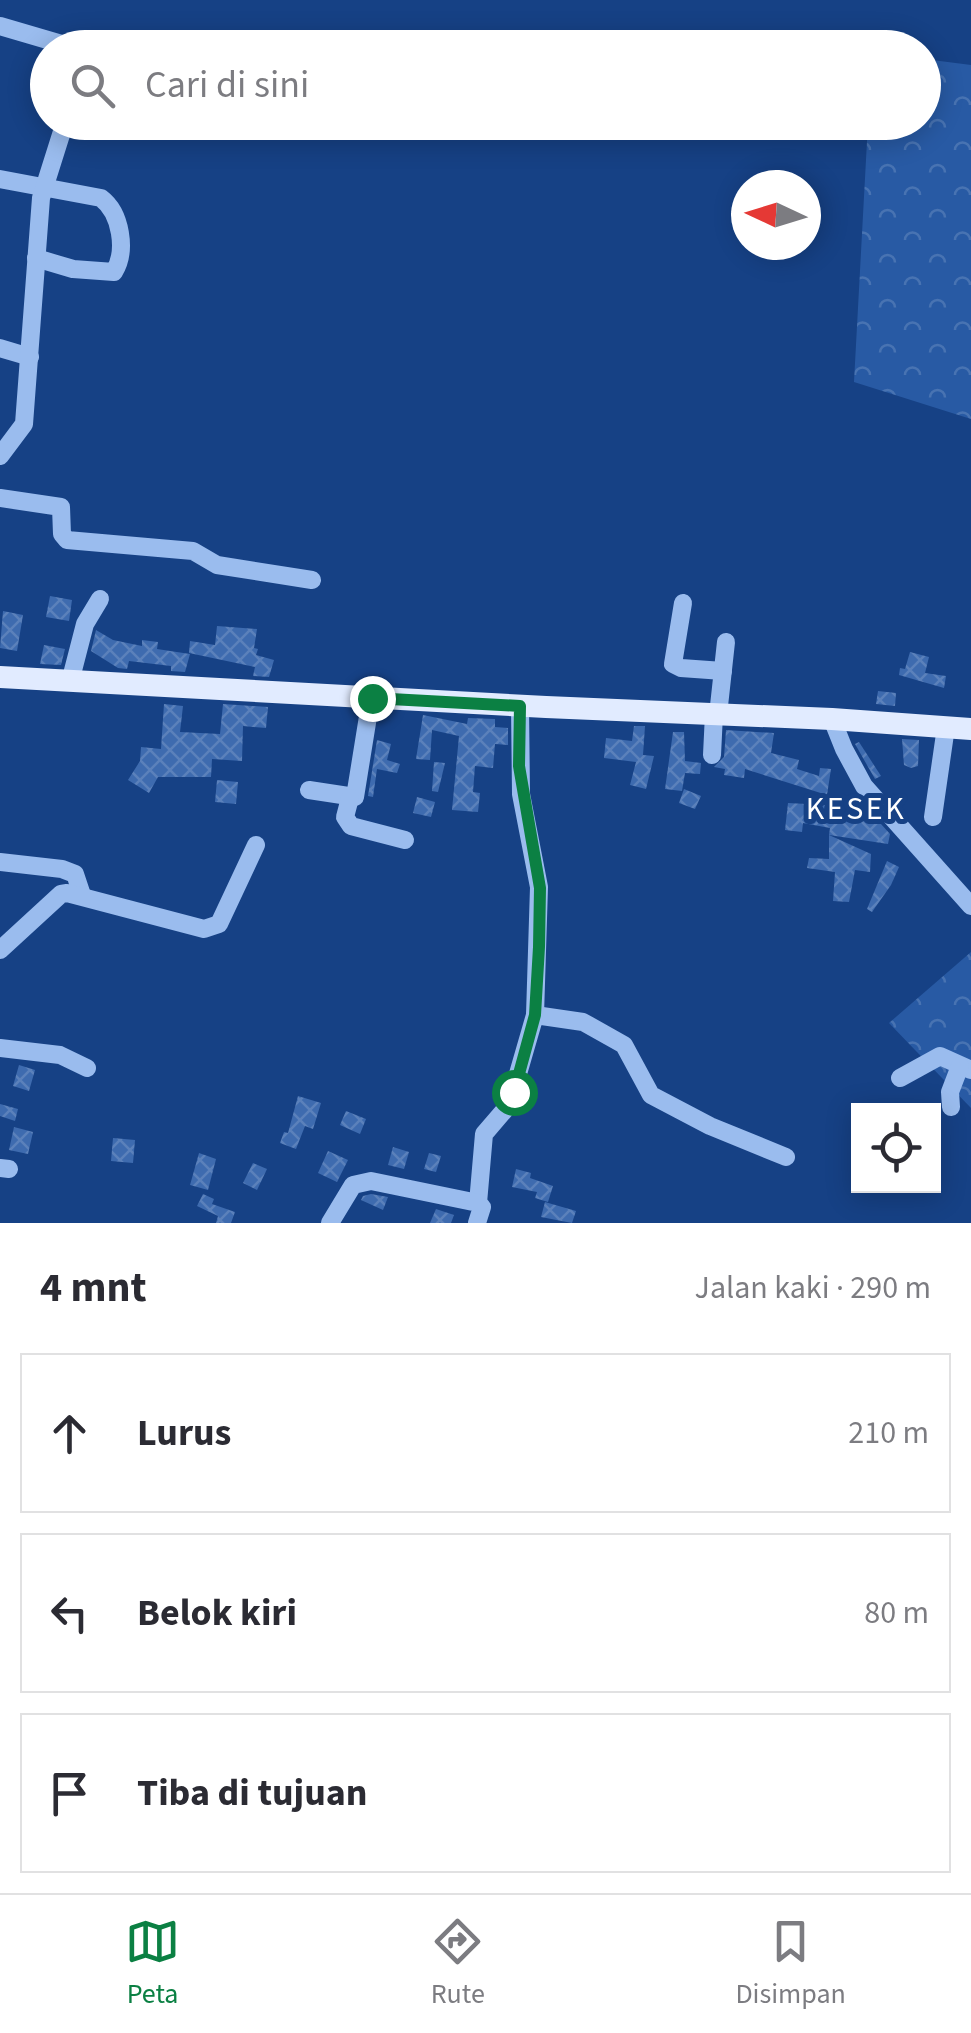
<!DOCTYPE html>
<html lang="id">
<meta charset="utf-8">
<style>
body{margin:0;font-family:"Source Sans 3",sans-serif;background:#f2f2f3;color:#2b2b33}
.controls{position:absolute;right:30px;bottom:30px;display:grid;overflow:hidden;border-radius:0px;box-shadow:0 5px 25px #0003}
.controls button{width:90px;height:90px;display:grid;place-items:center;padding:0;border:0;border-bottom:2px solid #e1e1e2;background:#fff;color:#2b2b33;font:50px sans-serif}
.compass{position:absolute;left:731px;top:170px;width:90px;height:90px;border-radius:50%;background:#fff;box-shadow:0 5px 25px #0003;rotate:274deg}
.stop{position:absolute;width:30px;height:30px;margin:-22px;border:8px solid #0b8043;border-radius:50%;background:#fff}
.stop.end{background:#0b8043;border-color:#fff;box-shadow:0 2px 10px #0008}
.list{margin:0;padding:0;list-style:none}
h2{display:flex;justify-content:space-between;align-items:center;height:130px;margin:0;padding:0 40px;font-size:42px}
h2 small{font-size:32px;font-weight:400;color:#7c7c81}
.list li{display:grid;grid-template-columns:65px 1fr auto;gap:30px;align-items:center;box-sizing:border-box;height:160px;margin:0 20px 20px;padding:0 20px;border:2px solid #e1e1e2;border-radius:0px}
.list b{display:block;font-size:38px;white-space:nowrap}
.list em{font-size:32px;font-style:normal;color:#7c7c81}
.icon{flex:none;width:55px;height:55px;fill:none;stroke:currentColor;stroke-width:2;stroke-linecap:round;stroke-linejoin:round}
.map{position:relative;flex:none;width:971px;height:1223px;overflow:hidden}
.search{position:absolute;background:#fff;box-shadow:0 5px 25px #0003;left:30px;right:30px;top:30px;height:110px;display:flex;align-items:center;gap:25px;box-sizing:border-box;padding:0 35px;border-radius:55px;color:#7c7c81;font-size:38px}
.sheet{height:670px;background:#fff}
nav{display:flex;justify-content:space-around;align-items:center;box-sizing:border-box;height:140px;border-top:2px solid #e1e1e2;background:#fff;font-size:28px;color:#7c7c81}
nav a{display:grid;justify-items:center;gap:5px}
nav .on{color:#0b8043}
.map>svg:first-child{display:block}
.forest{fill:url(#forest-crowns)}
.building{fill:url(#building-cross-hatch)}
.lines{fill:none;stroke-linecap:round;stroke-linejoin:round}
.minor{stroke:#9abcee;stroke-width:18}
.major{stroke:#e1ebff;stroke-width:22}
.route{stroke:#0b8043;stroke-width:12}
.labels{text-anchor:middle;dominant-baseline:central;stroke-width:10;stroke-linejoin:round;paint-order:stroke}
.quarter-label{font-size:32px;letter-spacing:2.5px;fill:#fff;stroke:#164185}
</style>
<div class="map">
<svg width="971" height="1223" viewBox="0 0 971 1223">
<defs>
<pattern id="forest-crowns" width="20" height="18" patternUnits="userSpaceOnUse" patternTransform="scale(2.5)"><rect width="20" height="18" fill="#285aa4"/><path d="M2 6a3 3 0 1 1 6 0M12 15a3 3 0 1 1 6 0" fill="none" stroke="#4873b2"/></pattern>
<pattern id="building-cross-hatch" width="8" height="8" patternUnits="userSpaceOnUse" patternTransform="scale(2.5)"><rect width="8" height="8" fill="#3e6baf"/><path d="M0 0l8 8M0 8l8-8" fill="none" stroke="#5b81bb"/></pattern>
</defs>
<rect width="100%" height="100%" fill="#164185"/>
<g class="forest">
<path d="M 924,59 L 971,65 L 971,419 L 854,382 L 868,123 L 924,122 Z"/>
<path d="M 971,952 L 971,1108 L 889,1023 Z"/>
</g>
<g class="building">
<path d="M 50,596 L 72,600 L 69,621 L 46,617 Z"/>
<path d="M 3,611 L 23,615 L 17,651 L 0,648 Z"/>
<path d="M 217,626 L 257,629 L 254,648 L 258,649 L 256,655 L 274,660 L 269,677 L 253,676 L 255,667 L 189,653 L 190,641 L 215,645 Z"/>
<path d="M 96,630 L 113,640 L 142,646 L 142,640 L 158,642 L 157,649 L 190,654 L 185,672 L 171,671 L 171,666 L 129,661 L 127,669 L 118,668 L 91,651 Z"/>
<path d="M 44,645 L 65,649 L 61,665 L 40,664 Z"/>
<path d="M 910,652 L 929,657 L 925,673 L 946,676 L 944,688 L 899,675 L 900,668 L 905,669 Z"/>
<path d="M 878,691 L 896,693 L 895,706 L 876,704 Z"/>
<path d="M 164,704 L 183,706 L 180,732 L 220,734 L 223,704 L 268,707 L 266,728 L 243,726 L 242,761 L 212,759 L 211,777 L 158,777 L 149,793 L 128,780 L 140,761 L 141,747 L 161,749 Z"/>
<path d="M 423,715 L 467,724 L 468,718 L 495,719 L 495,727 L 508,728 L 508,745 L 495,744 L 493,768 L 475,766 L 473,792 L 480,793 L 478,812 L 452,810 L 459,736 L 432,730 L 430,760 L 416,759 Z"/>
<path d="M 634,726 L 645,726 L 643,755 L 654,756 L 646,789 L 630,785 L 636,762 L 604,758 L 606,738 L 632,741 Z"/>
<path d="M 726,730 L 774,733 L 771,753 L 799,760 L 797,769 L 819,776 L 820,768 L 831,769 L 827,795 L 745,769 L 744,778 L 724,775 L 725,769 L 714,767 L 724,757 Z"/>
<path d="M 673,732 L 684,732 L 685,761 L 701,763 L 700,774 L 685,773 L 682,791 L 665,789 Z"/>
<path d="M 902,739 L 919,740 L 918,766 L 911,768 L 904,765 Z"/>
<path d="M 377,740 L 391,744 L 387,760 L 400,764 L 397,773 L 377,769 L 373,797 L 368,796 Z"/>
<path d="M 859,742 L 881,776 L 875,779 L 855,744 Z"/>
<path d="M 434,762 L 445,763 L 438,792 L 432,791 Z"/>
<path d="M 217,780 L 238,782 L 236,804 L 215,802 Z"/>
<path d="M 684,789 L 701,796 L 695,809 L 679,803 Z"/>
<path d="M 417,797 L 435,802 L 431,817 L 413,813 Z"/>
<path d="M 788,803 L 825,805 L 823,814 L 881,824 L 890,834 L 888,844 L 829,835 L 830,828 L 803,823 L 802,832 L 785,830 Z"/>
<path d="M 829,835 L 871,854 L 870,872 L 855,870 L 849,902 L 833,901 L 835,872 L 807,868 L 809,858 L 829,859 Z"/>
<path d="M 887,861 L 899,867 L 891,885 L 872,912 L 867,909 Z"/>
<path d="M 19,1065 L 35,1070 L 29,1091 L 13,1086 Z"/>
<path d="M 298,1096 L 321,1103 L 313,1129 L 305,1126 L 296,1149 L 280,1143 L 284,1132 L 288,1133 Z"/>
<path d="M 0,1104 L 18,1109 L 15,1121 L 0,1116 Z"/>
<path d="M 346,1111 L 366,1119 L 360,1134 L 340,1125 Z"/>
<path d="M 14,1127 L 33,1132 L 28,1154 L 9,1150 Z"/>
<path d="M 113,1138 L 135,1140 L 133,1163 L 111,1161 Z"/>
<path d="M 393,1147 L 409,1152 L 404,1169 L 388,1165 Z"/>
<path d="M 328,1151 L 348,1160 L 337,1182 L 318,1173 Z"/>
<path d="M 199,1153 L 216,1159 L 208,1190 L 190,1185 Z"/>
<path d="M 429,1153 L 441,1156 L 436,1172 L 424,1169 Z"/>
<path d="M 253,1163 L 267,1169 L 257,1190 L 243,1183 Z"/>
<path d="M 516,1169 L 531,1173 L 530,1178 L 553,1186 L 548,1202 L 535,1198 L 537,1192 L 512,1187 Z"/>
<path d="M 203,1194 L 214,1199 L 212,1204 L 235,1212 L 231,1223 L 216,1223 L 218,1216 L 197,1206 Z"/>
<path d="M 371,1194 L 388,1197 L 383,1210 L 361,1200 L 363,1196 Z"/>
<path d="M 545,1202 L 576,1211 L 572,1223 L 541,1217 Z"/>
<path d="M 436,1209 L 454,1215 L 451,1223 L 430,1223 Z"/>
</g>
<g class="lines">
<g class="minor">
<path d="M 0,26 L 75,48"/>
<path d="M 0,179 L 101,198 C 121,213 127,251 114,272 L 73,269 L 36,258"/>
<path d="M 0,348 L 30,357"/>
<path d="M 0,456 L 24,424 L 41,198 L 65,122"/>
<path d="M 0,498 L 61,507 L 62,534 L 67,540 L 193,551 L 217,565 L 312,580"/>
<path d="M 683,603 L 673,664 L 681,668 L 723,671"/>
<path d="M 70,682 L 85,624 L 100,599"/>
<path d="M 520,706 L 521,794 L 539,887 L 535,1015"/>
<path d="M 718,715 L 726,642"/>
<path d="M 832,719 L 844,749 L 864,786 L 971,906"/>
<path d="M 712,755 L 714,714"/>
<path d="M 309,790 L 355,797 L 371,698"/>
<path d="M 350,798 L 345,817 L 351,826 L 405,840"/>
<path d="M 933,817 L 946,727"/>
<path d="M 0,862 L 62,869 L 75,874 L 82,895"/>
<path d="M 0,950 L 61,894 L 67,893 L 204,929 L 219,924 L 256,845"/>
<path d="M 0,1048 L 60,1055 L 87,1068"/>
<path d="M 900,1078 L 940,1056 L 971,1070"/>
<path d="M 951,1107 L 950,1092 L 960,1066"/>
<path d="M 0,1168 L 9,1169"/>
<path d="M 478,1203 L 484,1134 L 509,1105 L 535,1015 L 583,1022 L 624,1045 L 651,1095 L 710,1126 L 786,1157"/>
<path d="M 330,1223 L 353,1185 L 371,1181 L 478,1203 L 482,1207 L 477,1223"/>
</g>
<path class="major" d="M 0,677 L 546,707 L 832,719 L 971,729"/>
</g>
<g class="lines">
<path class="route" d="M 372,698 L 520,706 L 519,766 L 540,888 L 539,947 L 535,1015 L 514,1092"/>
</g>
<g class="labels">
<g class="quarter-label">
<text x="856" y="809">KESEK</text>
</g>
</g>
</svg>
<div class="controls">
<button><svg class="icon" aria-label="locate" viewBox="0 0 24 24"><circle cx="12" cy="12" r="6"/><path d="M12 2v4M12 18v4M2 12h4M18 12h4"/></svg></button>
</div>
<svg class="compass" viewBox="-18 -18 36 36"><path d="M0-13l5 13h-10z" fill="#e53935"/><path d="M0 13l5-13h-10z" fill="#7c7c81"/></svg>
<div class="stop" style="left:514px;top:1092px"></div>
<div class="stop end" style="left:372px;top:698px"></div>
<div class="search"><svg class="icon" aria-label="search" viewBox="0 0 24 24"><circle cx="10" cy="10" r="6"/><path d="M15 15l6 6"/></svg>Cari di sini</div>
</div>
<section class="sheet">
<h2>4 mnt<small>Jalan kaki · 290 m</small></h2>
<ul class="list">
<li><svg class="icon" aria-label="ahead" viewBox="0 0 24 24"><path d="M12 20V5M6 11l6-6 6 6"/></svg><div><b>Lurus</b></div><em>210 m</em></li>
<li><svg class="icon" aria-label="left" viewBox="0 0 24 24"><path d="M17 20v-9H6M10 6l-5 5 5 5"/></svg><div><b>Belok kiri</b></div><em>80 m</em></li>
<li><svg class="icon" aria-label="arrive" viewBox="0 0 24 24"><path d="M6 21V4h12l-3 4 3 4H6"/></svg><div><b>Tiba di tujuan</b></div></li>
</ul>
</section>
<nav>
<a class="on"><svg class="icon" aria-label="map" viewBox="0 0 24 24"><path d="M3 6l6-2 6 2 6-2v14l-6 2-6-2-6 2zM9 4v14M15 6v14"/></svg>Peta</a>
<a><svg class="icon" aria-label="directions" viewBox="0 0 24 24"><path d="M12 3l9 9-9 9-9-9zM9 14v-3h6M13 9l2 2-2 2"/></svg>Rute</a>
<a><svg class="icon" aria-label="saved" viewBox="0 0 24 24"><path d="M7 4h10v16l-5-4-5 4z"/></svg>Disimpan</a>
</nav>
